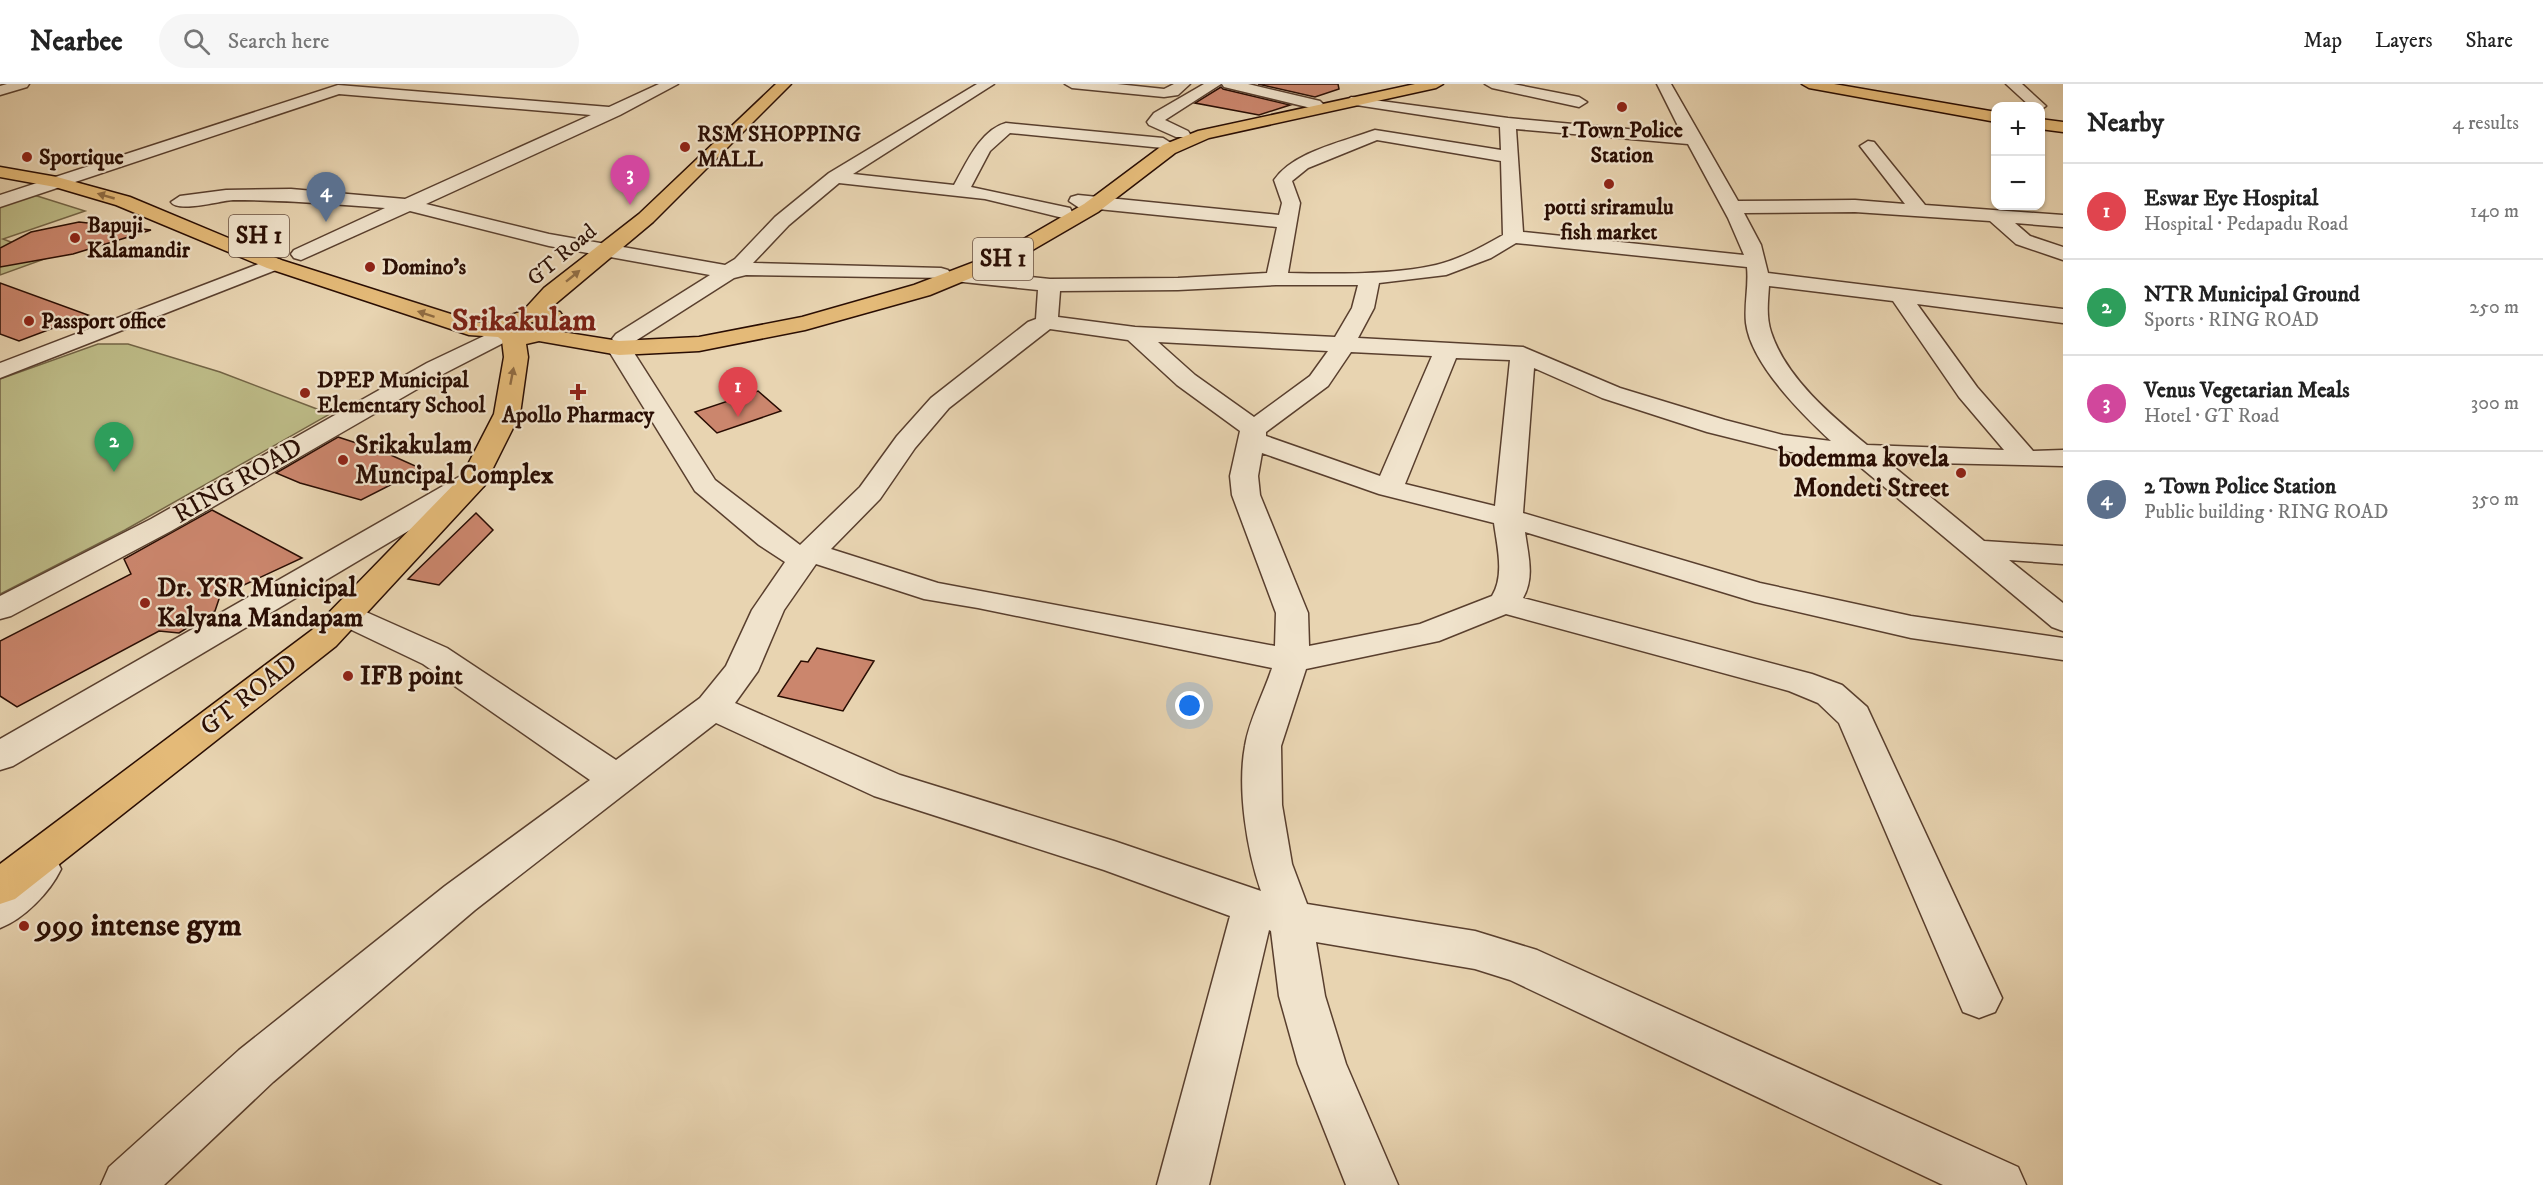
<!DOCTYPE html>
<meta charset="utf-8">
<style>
body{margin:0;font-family:"IM FELL DW Pica",serif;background:#f6f6f6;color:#222}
.controls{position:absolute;right:18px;top:18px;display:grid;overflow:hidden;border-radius:12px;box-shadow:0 2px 4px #0004}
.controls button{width:54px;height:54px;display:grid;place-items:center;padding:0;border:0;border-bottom:2px solid #e0e0e0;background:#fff;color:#222;font:30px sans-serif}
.you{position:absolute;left:1190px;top:622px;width:21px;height:21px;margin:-15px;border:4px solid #fff;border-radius:50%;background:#1a73e8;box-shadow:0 0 0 9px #1a73e833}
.badge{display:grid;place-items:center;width:39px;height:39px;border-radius:50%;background:#111827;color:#fff;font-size:20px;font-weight:700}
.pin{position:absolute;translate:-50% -50px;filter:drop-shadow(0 2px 3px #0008)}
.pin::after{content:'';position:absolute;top:32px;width:21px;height:18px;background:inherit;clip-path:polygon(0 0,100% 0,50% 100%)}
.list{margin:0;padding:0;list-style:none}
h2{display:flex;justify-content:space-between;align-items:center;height:78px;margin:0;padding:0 24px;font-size:26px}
h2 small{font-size:20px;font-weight:400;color:#767676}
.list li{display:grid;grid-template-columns:39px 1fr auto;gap:18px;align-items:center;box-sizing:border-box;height:96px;padding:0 24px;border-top:2px solid #e0e0e0}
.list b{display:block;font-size:22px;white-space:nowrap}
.list p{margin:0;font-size:20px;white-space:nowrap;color:#767676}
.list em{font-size:20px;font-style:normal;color:#767676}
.icon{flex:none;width:33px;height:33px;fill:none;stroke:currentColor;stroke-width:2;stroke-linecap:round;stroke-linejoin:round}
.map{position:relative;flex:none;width:2063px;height:1101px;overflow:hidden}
header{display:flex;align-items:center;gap:36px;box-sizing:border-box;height:84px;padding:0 30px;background:#fff;border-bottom:2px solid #e0e0e0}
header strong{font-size:28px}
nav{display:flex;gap:33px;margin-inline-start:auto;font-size:21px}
.search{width:420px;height:54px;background:#f6f6f6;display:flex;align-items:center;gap:15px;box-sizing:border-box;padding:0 21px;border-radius:33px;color:#767676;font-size:22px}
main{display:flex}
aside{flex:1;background:#fff}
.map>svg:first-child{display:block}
.green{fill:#bdbb87;stroke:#736445;stroke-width:1.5}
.building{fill:#cb866d;stroke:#290d03;stroke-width:1.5}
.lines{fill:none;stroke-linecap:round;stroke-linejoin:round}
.minor-casing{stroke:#593f2e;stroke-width:3}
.major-casing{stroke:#290d03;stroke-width:3}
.minor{fill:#f0e3cc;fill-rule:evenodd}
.major{fill:#e4ba78;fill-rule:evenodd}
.oneway{fill:#906c43}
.poi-dot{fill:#8f2418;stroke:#f0e3cc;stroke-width:2}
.labels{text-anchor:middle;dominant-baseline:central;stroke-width:4.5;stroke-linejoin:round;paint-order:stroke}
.far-poi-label{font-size:22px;font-weight:bold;fill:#290d03;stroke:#f0e3cc;text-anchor:start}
.far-street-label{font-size:22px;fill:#290d03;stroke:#f0e3cc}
.shield{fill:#f0e3cc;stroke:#654d3f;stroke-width:1.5}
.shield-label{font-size:24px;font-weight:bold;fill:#290d03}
.poi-label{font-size:26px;font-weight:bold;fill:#290d03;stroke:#f0e3cc;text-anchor:start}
.street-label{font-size:26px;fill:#290d03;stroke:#f0e3cc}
.far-town-label{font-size:32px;font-weight:bold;fill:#7a1f14;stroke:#f0e3cc}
.near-poi-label{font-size:32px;font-weight:bold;fill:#290d03;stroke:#f0e3cc;text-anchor:start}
</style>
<header>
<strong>Nearbee</strong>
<div class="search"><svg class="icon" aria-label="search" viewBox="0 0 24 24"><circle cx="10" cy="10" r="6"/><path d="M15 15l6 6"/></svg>Search here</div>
<nav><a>Map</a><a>Layers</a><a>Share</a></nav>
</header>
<main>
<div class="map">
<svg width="2063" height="1101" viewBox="0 0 2063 1101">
<rect width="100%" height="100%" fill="#e8d4b1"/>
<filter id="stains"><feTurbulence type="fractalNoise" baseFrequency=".00333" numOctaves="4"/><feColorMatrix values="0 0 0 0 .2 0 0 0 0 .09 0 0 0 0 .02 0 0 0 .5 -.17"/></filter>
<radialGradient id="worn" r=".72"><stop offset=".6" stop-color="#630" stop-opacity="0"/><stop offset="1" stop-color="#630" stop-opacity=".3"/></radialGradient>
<g class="green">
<path d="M 34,111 L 85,127 L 3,155 L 50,173 L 0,191 L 0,123 Z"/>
<path d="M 98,260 L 128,260 L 220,288 L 330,330 L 125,446 L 0,510 L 0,295 Z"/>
</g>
<g class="building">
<path d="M 1258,0 L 1338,0 L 1339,5 L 1315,13 Z"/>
<path d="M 1221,3 L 1223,5 L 1290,21 L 1259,31 L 1195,19 Z"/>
<path d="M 79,138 L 151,146 L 73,170 L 0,183 L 0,164 L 31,148 Z"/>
<path d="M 0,199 L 88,231 L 19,257 L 0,250 Z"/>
<path d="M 758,307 L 781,327 L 717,349 L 695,328 Z"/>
<path d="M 338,353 L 384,368 L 422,385 L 361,416 L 300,399 L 276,389 Z"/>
<path d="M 212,426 L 302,474 L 220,512 L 215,527 L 179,549 L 159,547 L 17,623 L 0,612 L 0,557 L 131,490 L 124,475 Z"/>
<path d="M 476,429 L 493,446 L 439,501 L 408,495 Z"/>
<path d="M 817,564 L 874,577 L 843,627 L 778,612 L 801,577 L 808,578 Z"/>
</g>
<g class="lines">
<g class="minor-casing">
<g id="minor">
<path d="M 7,0 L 29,0 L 27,3 L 0,11 L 0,2 Z"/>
<path d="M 659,0 L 678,0 L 620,31 L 426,120 L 549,150 L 725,181 L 735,175 L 775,133 L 829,89 L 977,0 L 994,0 L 853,90 L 954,101 C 966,80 980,46 1006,39 L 1163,54 L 1171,59 L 1163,64 L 1010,49 L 990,67 L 971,103 L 1070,124 L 1072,128 L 1070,132 L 1063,134 L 985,115 L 839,99 L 789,141 L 753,179 L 941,184 L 948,186 L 951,190 L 948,194 L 746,191 L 734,194 L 629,261 L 715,396 L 800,461 L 860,403 L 897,352 L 931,314 L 1028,238 L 1036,235 L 1038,206 L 963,198 L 956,196 L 952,192 L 956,188 L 963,186 L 1050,195 L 1178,194 L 1267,189 L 1277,143 L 1078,123 L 1069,117 L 1071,113 L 1078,111 L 1279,131 L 1282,119 L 1274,96 C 1294,68 1339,59 1369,48 L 1375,46 L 1501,66 L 1500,43 L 1356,21 L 1348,16 L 1351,13 L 1508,34 L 1682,50 L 1657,0 L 1671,0 L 1738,117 L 1855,116 L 1905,120 L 1860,62 L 1868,57 L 1874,58 L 1925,121 L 2063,131 L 2063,143 L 2015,139 L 2030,152 L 2063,163 L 2063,176 L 2016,160 L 1990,137 L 1855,128 L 1744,129 L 1761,161 L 1768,189 L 2063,225 L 2063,239 L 1917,220 L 1977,303 L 2033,367 L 2063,366 L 2063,382 L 1888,378 L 1984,457 L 2063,462 L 2063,480 L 2009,476 L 2063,519 L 2063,547 L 2052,543 L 1852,376 L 1783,367 L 1707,348 L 1602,314 L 1534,284 L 1523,429 L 1760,499 L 1911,532 L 2063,554 L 2063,576 L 1911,554 L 1755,518 L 1525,448 C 1528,471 1535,493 1523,514 L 1812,590 L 1842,601 L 1867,623 L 2002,914 L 1995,928 L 1979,934 L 1963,928 L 1839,639 L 1818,619 L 1789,607 L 1506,530 L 1439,557 L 1306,585 L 1281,662 L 1282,721 L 1292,780 L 1307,820 L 1475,847 L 1537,866 L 2018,1083 L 2026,1101 L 1943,1101 L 1510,896 L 1475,885 L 1316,858 L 1325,912 L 1346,980 L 1398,1101 L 1346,1101 L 1298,980 L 1279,912 L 1271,847 L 1269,846 L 1209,1101 L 1157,1101 L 1230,832 L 1104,786 L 874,712 L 716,639 L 475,826 L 273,998 L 164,1101 L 101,1101 L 109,1083 L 239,966 L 445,802 L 590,696 L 423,580 L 335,538 L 330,531 L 335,524 L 346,521 L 357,524 L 447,564 L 616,676 L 700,614 L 726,582 L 752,526 L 785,478 L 759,461 L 695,407 L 607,264 L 615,258 L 612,255 L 616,250 L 710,191 L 549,162 L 410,127 L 301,176 L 294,174 L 291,170 L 294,166 L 385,124 C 334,120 284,116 233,116 C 219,117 178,129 171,118 L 180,112 L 226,106 L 291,105 L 405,115 L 591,31 L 339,10 L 0,123 L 0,111 L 338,1 L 609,23 ZM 1516,45 L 1688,60 L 1728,134 L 1744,171 L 1523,148 ZM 1377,56 L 1501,77 L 1503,151 C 1482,163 1460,175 1436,181 C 1394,191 1331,190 1288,189 L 1300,119 L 1292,97 L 1308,84 ZM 1516,159 L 1747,183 C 1749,202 1744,220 1746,239 C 1751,280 1802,330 1831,357 L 1783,351 L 1725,336 L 1620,304 L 1523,263 L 1358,254 L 1374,224 L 1379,199 L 1446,191 L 1491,174 ZM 1276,201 L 1358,201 L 1352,224 L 1335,253 L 1135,243 L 1058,233 L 1060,207 L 1178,206 ZM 1769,202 L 1893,217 L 1959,313 L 2004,366 L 1867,361 C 1832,332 1786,294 1771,248 C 1766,233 1768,217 1769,202 ZM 1050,245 L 1128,256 L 1177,301 L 1240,347 L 1230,392 L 1232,411 L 1276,529 L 1275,562 L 938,499 L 831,465 L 880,415 L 915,364 L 949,324 ZM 1158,258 L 1328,267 L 1310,292 L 1254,333 L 1195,291 ZM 1351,268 L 1432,272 L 1380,392 L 1266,352 L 1266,348 L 1328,302 ZM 1456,274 L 1510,276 L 1495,422 L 1405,400 ZM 1262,369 L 1379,410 L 1494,439 C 1497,462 1505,491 1492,512 L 1420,540 L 1309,562 L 1308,529 L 1260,411 L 1258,392 ZM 816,480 L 924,515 L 978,524 L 1272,584 C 1264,609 1249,636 1245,662 C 1237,705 1247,767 1261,807 L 1114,757 L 900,691 L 735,619 L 758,587 L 784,526 Z"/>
<path d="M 1065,0 L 1117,0 L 1164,5 L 1174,0 L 1190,0 L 1178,11 L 1164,13 L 1072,4 Z"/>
<path d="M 1204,0 L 1221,0 L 1165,36 L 1188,47 L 1190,50 L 1188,53 L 1176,53 L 1149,41 L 1147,38 L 1154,29 Z"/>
<path d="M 1222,0 L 1248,0 L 1320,17 L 1323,20 L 1315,25 L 1224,3 Z"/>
<path d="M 1485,0 L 1513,0 L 1579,13 L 1587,18 L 1579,23 L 1492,4 Z"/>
<path d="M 2006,0 L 2022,0 L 2046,22 L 2040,26 L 2040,22 L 2030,22 Z"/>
<path d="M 274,174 L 281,176 L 284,180 L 281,184 L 0,294 L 0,279 Z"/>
<path d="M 505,242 L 513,244 L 516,249 L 513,254 L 445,289 L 171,447 L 11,532 L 0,535 L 0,512 L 151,435 L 427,279 Z"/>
<path d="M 474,388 L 484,390 L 488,396 L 484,402 L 13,682 L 0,686 L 0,655 L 464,390 Z"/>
<path d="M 41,768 L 55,773 L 61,785 C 50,808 24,835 0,844 L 0,799 L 27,773 Z"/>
</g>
</g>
<g class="major-casing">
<g id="major">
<path d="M 776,0 L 791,0 L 653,138 L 548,226 L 560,228 L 568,240 L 562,248 L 619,257 L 699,253 L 802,233 L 914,201 L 1003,167 L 1084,120 L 1163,61 L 1198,47 L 1415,0 L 1443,0 L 1436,4 L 1209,54 L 1175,69 L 1098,128 L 1017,175 L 930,211 L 805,246 L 699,267 L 619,271 L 539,257 L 526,260 L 528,273 L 520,330 L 484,402 L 336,562 L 15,815 L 0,820 L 0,780 L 312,546 L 462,392 L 494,330 L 504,273 L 502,256 L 498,253 L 469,251 L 267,184 L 116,121 L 55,103 L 0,93 L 0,83 L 57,93 L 130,113 L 281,176 L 479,239 L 497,239 L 505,233 L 523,227 L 544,204 L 639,130 ZM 532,238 L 545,239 C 539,245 525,249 517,245 Z"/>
<path d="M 1802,0 L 1834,0 L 1996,28 L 1996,38 L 1809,4 Z"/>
<path d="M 2040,35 L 2063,38 L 2063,48 L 2040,45 Z"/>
</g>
</g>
<use href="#minor" class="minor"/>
<use href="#major" class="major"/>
</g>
<defs><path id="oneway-solid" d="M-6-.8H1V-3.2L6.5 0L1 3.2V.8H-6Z" transform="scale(1.5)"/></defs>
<g class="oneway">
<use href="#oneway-solid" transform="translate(106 112) rotate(-164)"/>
<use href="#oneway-solid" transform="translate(573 192) rotate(-39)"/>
<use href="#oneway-solid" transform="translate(426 230) rotate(-162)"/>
<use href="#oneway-solid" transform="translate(512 292) rotate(-79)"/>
</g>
<g class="poi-dot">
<circle cx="1622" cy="23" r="6"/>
<circle cx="685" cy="63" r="6"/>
<circle cx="27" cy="73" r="6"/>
<circle cx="1609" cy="100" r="6"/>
<circle cx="75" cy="154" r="6"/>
<circle cx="370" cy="183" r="6"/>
<circle cx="29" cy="237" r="6"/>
<path d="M575 299h6v6h6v6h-6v6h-6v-6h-6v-6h6z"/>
<circle cx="305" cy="309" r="6"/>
<circle cx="343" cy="376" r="6"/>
<circle cx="1961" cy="389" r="6"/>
<circle cx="145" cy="519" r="6"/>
<circle cx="348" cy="592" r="6"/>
<circle cx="24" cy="842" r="6"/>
</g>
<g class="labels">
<g class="far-poi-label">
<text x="1622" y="46" text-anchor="middle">1 Town Police<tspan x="1622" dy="25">Station</tspan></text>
<text x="697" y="50">RSM SHOPPING<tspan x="697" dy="25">MALL</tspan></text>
<text x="39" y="73">Sportique</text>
<text x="1609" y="123" text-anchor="middle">potti sriramulu<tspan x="1609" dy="25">fish market</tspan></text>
<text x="87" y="141">Bapuji<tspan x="87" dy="25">Kalamandir</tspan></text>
<text x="382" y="183">Domino's</text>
<text x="41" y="237">Passport office</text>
<text x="317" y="296">DPEP Municipal<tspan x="317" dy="25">Elementary School</tspan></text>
<text x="578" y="331" text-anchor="middle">Apollo Pharmacy</text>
</g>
<g class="far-street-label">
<text transform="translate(562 171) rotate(-40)">GT Road</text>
</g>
<g class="shield">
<rect x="229" y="131" width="60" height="42" rx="4.5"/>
<rect x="973" y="154" width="60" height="42" rx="4.5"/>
</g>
<g class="shield-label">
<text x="259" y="152">SH 1</text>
<text x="1003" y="175">SH 1</text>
</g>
<g class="poi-label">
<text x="355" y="361">Srikakulam<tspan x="355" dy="30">Muncipal Complex</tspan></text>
<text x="1949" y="374" text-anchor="end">bodemma kovela<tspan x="1949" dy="30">Mondeti Street</tspan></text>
<text x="157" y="504">Dr. YSR Municipal<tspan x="157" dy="30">Kalyana Mandapam</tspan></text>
<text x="360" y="592">IFB point</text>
</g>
<g class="street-label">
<text transform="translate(238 397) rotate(-30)">RING ROAD</text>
<text transform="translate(249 611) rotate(-38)">GT ROAD</text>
</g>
<g class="far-town-label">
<text x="524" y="237">Srikakulam</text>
</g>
<g class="near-poi-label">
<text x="36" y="842">999 intense gym</text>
</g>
</g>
<rect width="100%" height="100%" filter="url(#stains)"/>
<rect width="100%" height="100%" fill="url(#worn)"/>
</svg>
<div class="controls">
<button>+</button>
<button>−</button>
</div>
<div class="you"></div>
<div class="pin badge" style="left:738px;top:333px;background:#e0444e">1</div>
<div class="pin badge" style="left:114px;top:388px;background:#2e9e5b">2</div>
<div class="pin badge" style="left:630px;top:121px;background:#d1479c">3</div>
<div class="pin badge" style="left:326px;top:138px;background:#5c6f8a">4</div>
</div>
<aside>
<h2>Nearby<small>4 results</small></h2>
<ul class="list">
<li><span class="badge" style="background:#e0444e">1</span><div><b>Eswar Eye Hospital</b><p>Hospital · Pedapadu Road</p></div><em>140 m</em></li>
<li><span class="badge" style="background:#2e9e5b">2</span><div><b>NTR Municipal Ground</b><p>Sports · RING ROAD</p></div><em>250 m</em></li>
<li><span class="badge" style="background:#d1479c">3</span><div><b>Venus Vegetarian Meals</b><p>Hotel · GT Road</p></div><em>300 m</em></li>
<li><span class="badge" style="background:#5c6f8a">4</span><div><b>2 Town Police Station</b><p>Public building · RING ROAD</p></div><em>350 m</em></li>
</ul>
</aside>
</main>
